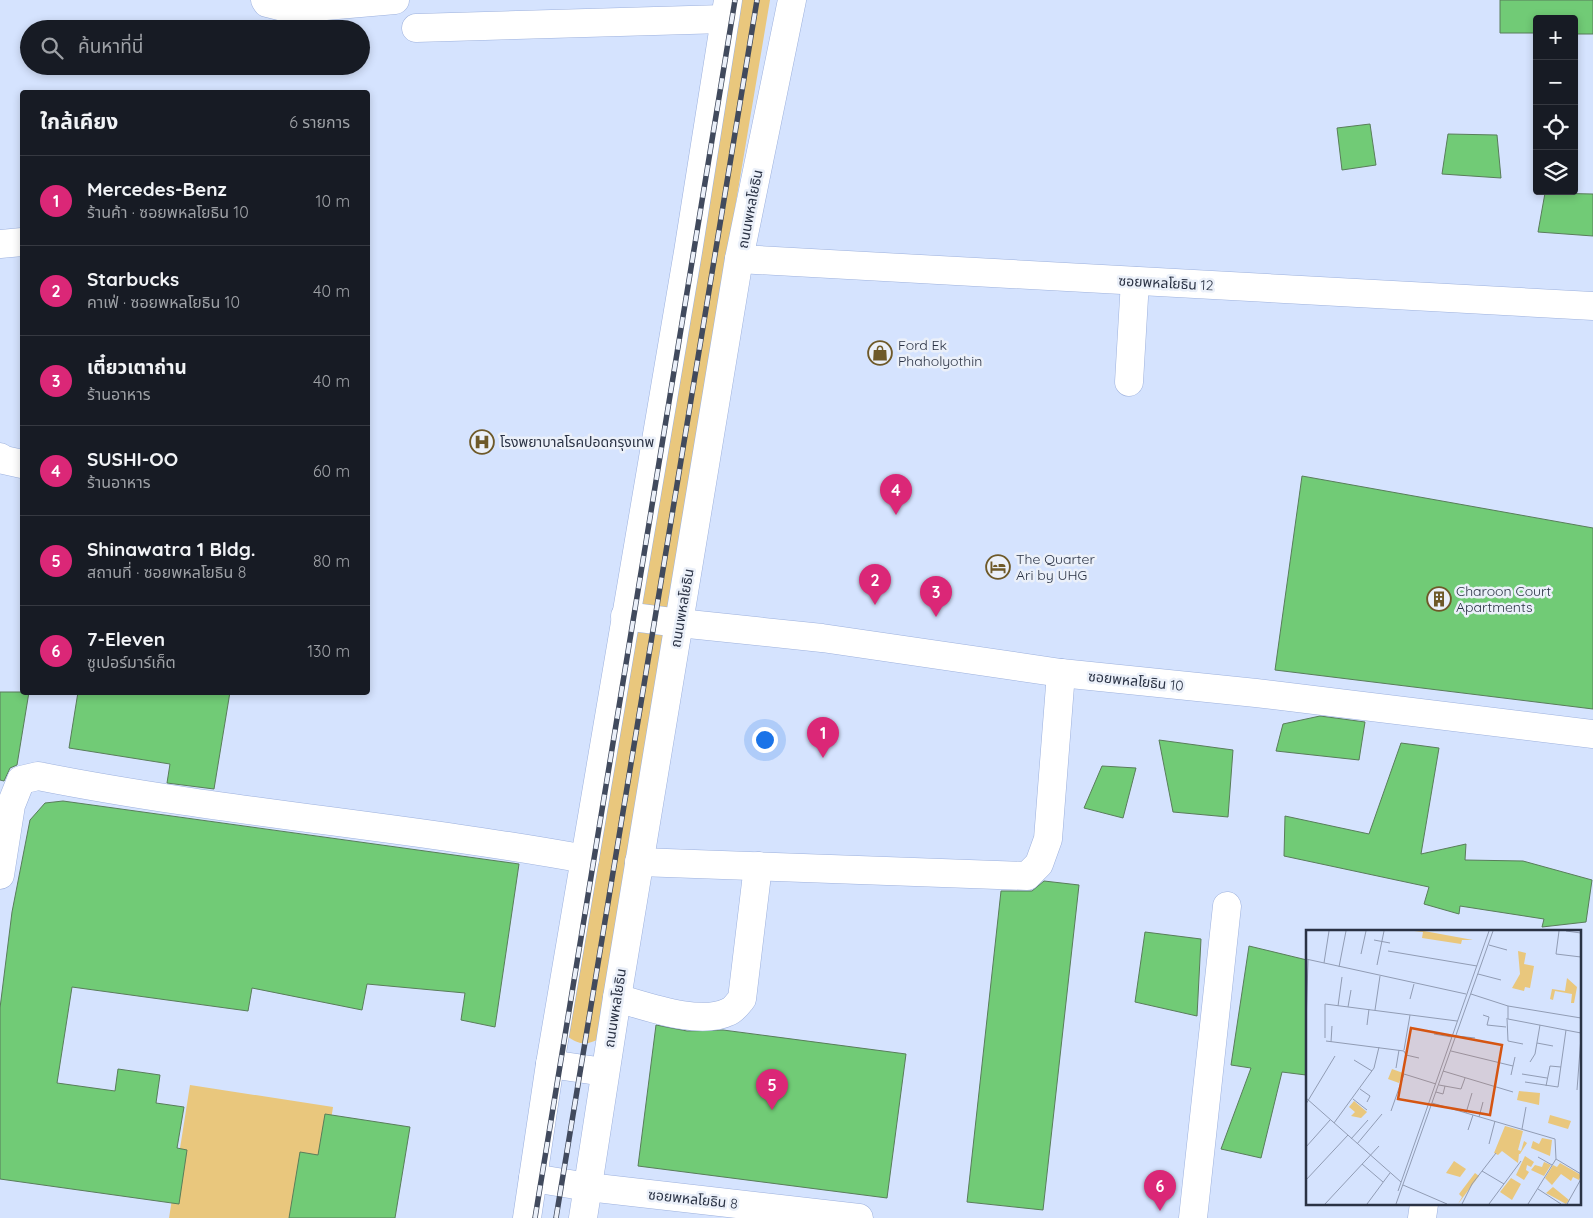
<!DOCTYPE html>
<html lang="th">
<meta charset="utf-8">
<style>
body{margin:0;font-family:Quicksand,"Noto Sans Thai",sans-serif;background:#20242c;color:#f1f3f6}
.controls{position:absolute;right:15px;top:15px;display:grid;overflow:hidden;border-radius:5px;box-shadow:0 2px 8px #0003}
.controls button{width:45px;height:45px;display:grid;place-items:center;padding:0;border:0;border-bottom:1px solid #363941;background:#171b24;color:#f1f3f6;font:25px sans-serif}
.you{position:absolute;left:764px;top:739px;width:18px;height:18px;margin:-12px;border:4px solid #fff;border-radius:50%;background:#1a73e8;box-shadow:0 0 0 8px #1a73e833}
.badge{display:grid;place-items:center;width:32px;height:32px;border-radius:50%;background:#db2777;color:#fff;font-size:16px;font-weight:700}
.pin{position:absolute;translate:-50% -41px;filter:drop-shadow(0 1px 2px #0008)}
.pin::after{content:'';position:absolute;top:26px;width:18px;height:15px;background:inherit;clip-path:polygon(0 0,100% 0,50% 100%)}
.list{margin:0;padding:0;list-style:none}
h2{display:flex;justify-content:space-between;align-items:center;height:65px;margin:0;padding:0 20px;font-size:21px}
h2 small{font-size:16px;font-weight:400;color:#9ea1a6}
.list li{display:grid;grid-template-columns:32px 1fr auto;gap:15px;align-items:center;box-sizing:border-box;height:90px;padding:0 20px;border-top:1px solid #363941}
.list b{display:block;font-size:19px;white-space:nowrap}
.list p{margin:0;font-size:16px;white-space:nowrap;color:#9ea1a6}
.list em{font-size:16px;font-style:normal;color:#9ea1a6}
.icon{flex:none;width:28px;height:28px;fill:none;stroke:currentColor;stroke-width:2;stroke-linecap:round;stroke-linejoin:round}
.map{position:relative;flex:none;width:1593px;height:1218px;overflow:hidden}
.search{position:absolute;background:#171b24;box-shadow:0 2px 8px #0003;left:20px;top:20px;width:350px;height:55px;display:flex;align-items:center;gap:12px;box-sizing:border-box;padding:0 18px;border-radius:28px;color:#9ea1a6;font-size:19px}
.panel{position:absolute;background:#171b24;box-shadow:0 2px 8px #0003;left:20px;top:90px;width:350px;height:605px;border-radius:5px}
.map>svg:first-child{display:block}
.green{fill:#e9c77d}
.building{fill:#71cb76;stroke:#597d5a}
.lines{fill:none;stroke-linecap:round;stroke-linejoin:round}
.street-casing{stroke:#9db1dd;stroke-width:29}
.primary-casing{stroke:#9db1dd;stroke-width:29}
.street{stroke:#fff;stroke-width:28}
.primary{stroke:#fff;stroke-width:28}
.rail-casing{stroke:#414a5d;stroke-width:5.5}
.rail{stroke:#ebf0f9;stroke-width:4;stroke-dasharray:11;stroke-linecap:butt}
.labels{text-anchor:middle;dominant-baseline:central;stroke-width:5;stroke-linejoin:round;paint-order:stroke}
.street-label{font-size:14px;fill:#2a3244;stroke:#ebf0f9}
.poi-label{font-size:14px;fill:#2a3244;stroke:#ebf0f9;text-anchor:start}
.inset-road{fill:none;stroke:#919cb4;stroke-width:1}
.view{fill:#d55512;fill-opacity:0.15;stroke:#d55512;stroke-width:2.5}
.inset-edge{fill:none;stroke:#2a3244;stroke-width:2.5}
</style>
<div class="map">
<svg width="1593" height="1218" viewBox="0 0 1593 1218">
<rect width="100%" height="100%" fill="#d5e3fe"/>
<g class="green">
<path d="M 737,0 L 770,0 L 664,630 L 600,1038 C 587,1046 579,1045 567,1036 Z"/>
<path d="M 190,1085 L 333,1107 L 316,1218 L 169,1218 Z"/>
</g>
<g class="building">
<path d="M 1500,0 L 1593,0 L 1593,34 L 1574,34 L 1574,19 L 1537,19 L 1537,33 L 1500,33 Z"/>
<path d="M 1370,124 L 1376,165 L 1342,170 L 1337,128 Z"/>
<path d="M 1448,134 L 1497,135 L 1501,178 L 1442,174 Z"/>
<path d="M 1545,193 L 1593,194 L 1593,236 L 1538,232 Z"/>
<path d="M 1302,476 L 1593,528 L 1593,709 L 1275,670 Z"/>
<path d="M 0,692 L 29,692 L 17,765 L 10,768 L 4,781 L 0,780 Z"/>
<path d="M 78,692 L 230,692 L 214,789 L 167,783 L 170,764 L 69,748 Z"/>
<path d="M 1320,716 L 1365,722 L 1359,760 L 1276,751 L 1283,724 Z"/>
<path d="M 1159,740 L 1233,750 L 1228,817 L 1173,812 Z"/>
<path d="M 1401,743 L 1439,748 L 1421,854 L 1466,844 L 1465,860 L 1523,861 L 1592,880 L 1586,922 L 1542,927 L 1544,919 L 1460,906 L 1459,914 L 1424,904 L 1429,887 L 1284,856 L 1285,816 L 1369,834 Z"/>
<path d="M 1102,766 L 1136,768 L 1123,818 L 1084,808 Z"/>
<path d="M 63,801 L 519,864 L 495,1027 L 461,1020 L 465,993 L 367,984 L 362,1010 L 252,988 L 248,1011 L 72,987 L 57,1083 L 115,1091 L 118,1069 L 160,1075 L 156,1103 L 184,1107 L 177,1148 L 187,1150 L 179,1204 L 0,1179 L 0,1008 L 12,912 L 30,820 L 45,803 Z"/>
<path d="M 1044,881 L 1079,885 L 1043,1210 L 967,1202 L 1001,891 L 1032,891 Z"/>
<path d="M 1145,932 L 1201,939 L 1197,1016 L 1135,1002 Z"/>
<path d="M 1249,946 L 1307,960 L 1306,1075 L 1282,1072 L 1261,1158 L 1221,1149 L 1251,1068 L 1231,1065 Z"/>
<path d="M 656,1025 L 687,1031 L 723,1030 L 906,1054 L 887,1198 L 638,1166 Z"/>
<path d="M 325,1114 L 410,1127 L 395,1218 L 289,1218 L 300,1152 L 318,1155 Z"/>
</g>
<g class="lines">
<g class="street-casing">
<g id="street">
<path d="M 265,0 L 267,3 L 291,9 L 395,0"/>
<path d="M 416,28 L 724,19"/>
<path d="M 0,244 L 22,242"/>
<path d="M 739,259 L 1593,306"/>
<path d="M 1129,382 L 1135,281"/>
<path d="M 0,457 L 4,460 L 22,464"/>
<path d="M 679,623 L 822,638 L 1061,673 L 1256,693 L 1593,734"/>
<path d="M 639,862 L 1027,876 L 1039,864 L 1048,839 L 1061,673"/>
<path d="M 0,875 L 11,805 L 21,780 L 38,776 C 219,812 404,826 585,859"/>
<path d="M 617,998 C 646,1006 699,1026 728,1012 C 734,1010 738,1003 742,999 L 758,866"/>
<path d="M 588,1187 L 859,1218"/>
<path d="M 1193,1218 L 1227,906"/>
<path d="M 1422,1218 L 1424,1204"/>
</g>
</g>
<g class="primary-casing">
<g id="primary">
<path d="M 625,616 L 679,623"/>
<path d="M 550,1064 L 604,1072"/>
<path d="M 533,1178 L 588,1187"/>
<path d="M 527,1218 L 550,1064 L 688,252 L 728,0"/>
<path d="M 583,1218 L 617,998 L 739,259 L 792,0"/>
</g>
</g>
<use href="#street" class="street"/>
<use href="#primary" class="primary"/>
<g class="rail-casing">
<g id="rail">
<path d="M 535,1218 L 735,0"/>
<path d="M 556,1218 L 757,0"/>
</g>
</g>
<use href="#rail" class="rail"/>
</g>
<defs>
<g id="shop-ring" transform="scale(1.25)"><circle r="9.5" fill="#ebf0f9" stroke="#6e5928" stroke-width="1.5"/><path d="M-5-2.5h2.3a2.7 3.5 0 0 1 5.4 0H5L5.5 6h-11ZM-1.5-2.5h3a1.5 2.3 0 0 0-3 0Z" fill="#6e5928"/></g>
<g id="hospital-ring" transform="scale(1.25)"><circle r="9.5" fill="#ebf0f9" stroke="#6e5928" stroke-width="1.5"/><path d="M-5-5h3v3.5h4V-5h3V5h-3V1.5h-4V5h-3Z" fill="#6e5928"/></g>
<g id="hotel-ring" transform="scale(1.25)"><circle r="9.5" fill="#ebf0f9" stroke="#6e5928" stroke-width="1.5"/><path d="M-6-4.5h1.5V1H6V5H4.5V3h-9V5H-6ZM-4 0a1.8 1.8 0 1 1 3.6 0ZM.5 0V-2.5h3Q6-2.5 6 0Z" fill="#6e5928"/></g>
<g id="building-ring" transform="scale(1.25)"><circle r="9.5" fill="#ebf0f9" stroke="#6e5928" stroke-width="1.5"/><path d="M-4-6H4V6H1V3H-1V6H-4ZM-2.5-4.3h1.7v1.8h-1.7ZM.8-4.3h1.7v1.8H.8ZM-2.5-1h1.7V.8h-1.7ZM.8-1h1.7V.8H.8Z" fill="#6e5928"/></g>
</defs>
<g fill-rule="evenodd">
<use href="#shop-ring" x="880" y="353"/>
<use href="#hospital-ring" x="482" y="442"/>
<use href="#hotel-ring" x="998" y="567"/>
<use href="#building-ring" x="1439" y="599"/>
</g>
<g class="labels">
<g class="street-label">
<text transform="translate(750 209) rotate(-79)">ถนนพหลโยธิน</text>
<text transform="translate(1166 283) rotate(3)">ซอยพหลโยธิน 12</text>
<text transform="translate(682 608) rotate(-80)">ถนนพหลโยธิน</text>
<text transform="translate(1136 681) rotate(6)">ซอยพหลโยธิน 10</text>
<text transform="translate(615 1008) rotate(-81)">ถนนพหลโยธิน</text>
<text transform="translate(693 1199) rotate(6)">ซอยพหลโยธิน 8</text>
</g>
<g class="poi-label">
<text x="898" y="345">Ford Ek<tspan x="898" dy="16">Phaholyothin</tspan></text>
<text x="500" y="442">โรงพยาบาลโรคปอดกรุงเทพ</text>
<text x="1016" y="559">The Quarter<tspan x="1016" dy="16">Ari by UHG</tspan></text>
<text x="1456" y="591">Charoon Court<tspan x="1456" dy="16">Apartments</tspan></text>
</g>
</g>
<g transform="translate(1306 930)">
<rect width="275" height="275" fill="#d5e3fe"/>
<path d="M 108,1 L 118,1 L 167,10 L 156,10 L 155,14 L 116,8 L 117,2 ZM 212,21 L 220,23 L 218,34 L 228,36 L 224,58 L 219,57 L 218,61 L 206,58 L 214,44 ZM 261,48 L 271,57 L 268,73 L 265,73 L 266,64 L 249,61 L 247,70 L 244,69 L 246,59 L 259,61 ZM 86,139 L 97,143 L 93,153 L 82,149 ZM 213,161 L 234,163 L 233,175 L 211,170 ZM 48,171 L 61,182 L 55,188 L 45,186 L 49,182 L 43,177 ZM 244,185 L 265,191 L 262,199 L 242,193 ZM 199,196 L 217,201 L 212,220 L 215,221 L 218,211 L 221,213 L 214,224 L 213,224 L 212,233 L 196,221 L 192,225 L 188,223 ZM 236,208 L 246,210 L 244,226 L 225,218 L 227,211 L 233,214 ZM 219,226 L 228,232 L 225,237 L 221,235 L 220,240 L 223,242 L 218,250 L 210,245 ZM 148,231 L 160,239 L 154,247 L 140,243 ZM 238,232 L 245,235 L 238,246 L 225,240 L 229,235 L 236,237 ZM 254,233 L 275,245 L 273,250 L 267,247 L 265,251 L 255,244 L 246,255 L 239,248 L 247,235 L 251,237 ZM 169,243 L 173,246 L 152,274 L 156,267 L 153,264 ZM 205,248 L 215,254 L 206,270 L 194,262 ZM 247,257 L 263,270 L 260,274 L 240,263 Z" fill="#e9c77d"/>
<path class="inset-road" d="M 253,1 L 250,24 L 275,27M 260,1 L 275,3M 68,10 L 84,13M 183,15 L 201,20M 82,21 L 171,36M 55,24 L 60,1M 0,29 L 160,64M 18,33 L 23,1M 71,35 L 78,1M 33,37 L 40,1M 172,44 L 195,50M 165,64 L 202,76 L 202,89 L 275,103M 104,69 L 108,54M 32,76 L 36,47M 202,76 L 275,88M 42,77 L 45,60M 69,80 L 74,46M 177,85 L 183,87 L 181,95 L 200,97M 201,88 L 202,111 L 217,114M 61,95 L 63,79M 0,96 L 2,30M 128,104 L 146,107M 151,106 L 169,108M 19,108 L 19,74 L 151,91M 20,111 L 98,121M 25,112 L 26,96M 231,113 L 247,116M 98,120 L 104,85M 98,121 L 100,125 L 113,128M 145,121 L 207,136M 48,130 L 66,141M 224,132 L 229,124 L 234,95M 90,138 L 93,120M 137,141 L 207,162M 216,144 L 241,148M 205,145 L 209,127M 219,152 L 252,157 L 260,100M 133,155 L 155,159 L 159,148M 240,156 L 244,136 L 255,137M 54,159 L 64,166 L 61,172M 271,160 L 275,107M 130,162 L 137,164 L 139,156M 0,168 L 95,252M 47,169 L 61,180M 126,173 L 249,209 L 250,229 L 275,244M 0,174 L 29,126M 85,181 L 98,144 L 130,154M 160,183 L 166,163M 173,187 L 177,172M 28,193 L 68,138 L 73,117M 216,199 L 220,177M 162,200 L 167,185M 45,209 L 62,190M 51,214 L 76,184M 183,214 L 189,191M 0,217 L 24,190M 232,227 L 246,235M 56,234 L 77,252M 176,241 L 198,254M 0,250 L 42,205M 97,255 L 141,274M 232,259 L 255,274M 92,261 L 183,1M 19,274 L 73,216M 61,274 L 84,243M 90,274 L 187,1M 156,274 L 166,254 L 190,223M 183,274 L 215,231M 222,274 L 250,229M 261,274 L 275,249"/>
<path class="view" d="M 105,98 L 196,115 L 184,185 L 92,169 Z"/>
<rect width="275" height="275" class="inset-edge"/>
</g>
</svg>
<div class="controls">
<button>+</button>
<button>−</button>
<button><svg class="icon" aria-label="locate" viewBox="0 0 24 24"><circle cx="12" cy="12" r="6"/><path d="M12 2v4M12 18v4M2 12h4M18 12h4"/></svg></button>
<button><svg class="icon" aria-label="layers" viewBox="0 0 24 24"><path d="M12 4l9 5-9 5-9-5zM3 14l9 5 9-5"/></svg></button>
</div>
<div class="you"></div>
<div class="pin badge" style="left:823px;top:758px">1</div>
<div class="pin badge" style="left:875px;top:605px">2</div>
<div class="pin badge" style="left:936px;top:617px">3</div>
<div class="pin badge" style="left:896px;top:515px">4</div>
<div class="pin badge" style="left:772px;top:1110px">5</div>
<div class="pin badge" style="left:1160px;top:1211px">6</div>
<div class="search"><svg class="icon" aria-label="search" viewBox="0 0 24 24"><circle cx="10" cy="10" r="6"/><path d="M15 15l6 6"/></svg>ค้นหาที่นี่</div>
<section class="panel">
<h2>ใกล้เคียง<small>6 รายการ</small></h2>
<ul class="list">
<li><span class="badge">1</span><div><b>Mercedes-Benz</b><p>ร้านค้า · ซอยพหลโยธิน 10</p></div><em>10 m</em></li>
<li><span class="badge">2</span><div><b>Starbucks</b><p>คาเฟ่ · ซอยพหลโยธิน 10</p></div><em>40 m</em></li>
<li><span class="badge">3</span><div><b>เตี๋ยวเตาถ่าน</b><p>ร้านอาหาร</p></div><em>40 m</em></li>
<li><span class="badge">4</span><div><b>SUSHI-OO</b><p>ร้านอาหาร</p></div><em>60 m</em></li>
<li><span class="badge">5</span><div><b>Shinawatra 1 Bldg.</b><p>สถานที่ · ซอยพหลโยธิน 8</p></div><em>80 m</em></li>
<li><span class="badge">6</span><div><b>7-Eleven</b><p>ซูเปอร์มาร์เก็ต</p></div><em>130 m</em></li>
</ul>
</section>
</div>
